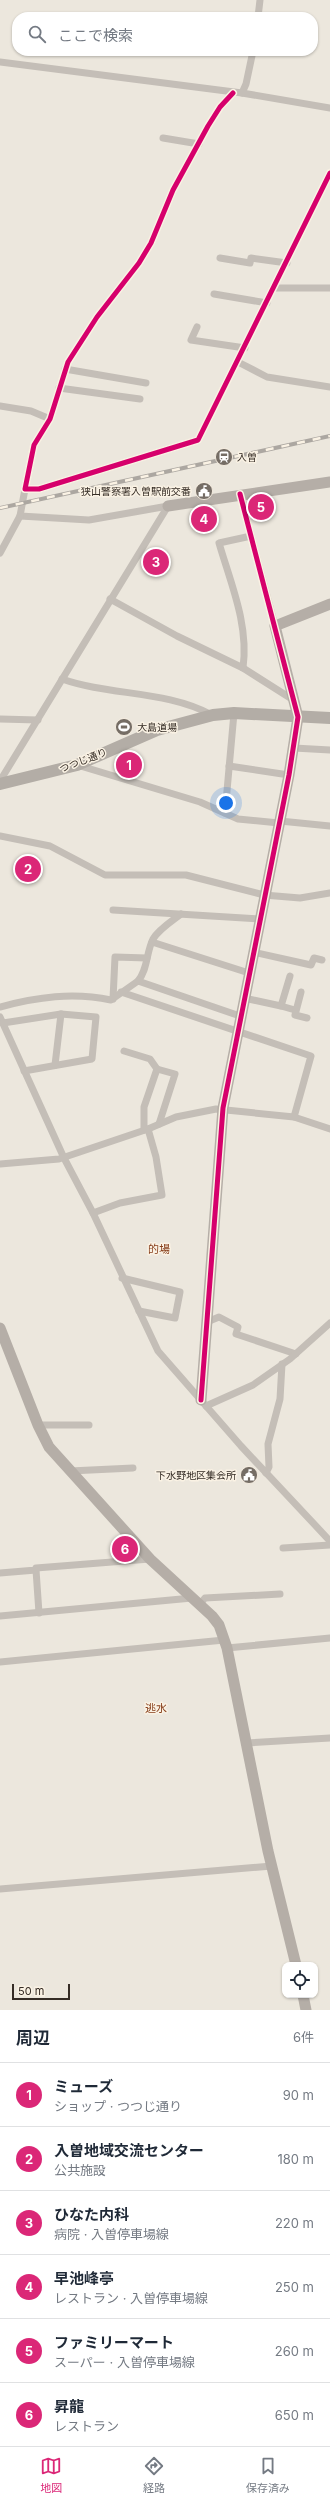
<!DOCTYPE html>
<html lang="ja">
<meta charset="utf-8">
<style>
body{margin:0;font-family:Inter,"Noto Sans JP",sans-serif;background:#f2f2f3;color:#1f2937}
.controls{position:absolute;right:12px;bottom:12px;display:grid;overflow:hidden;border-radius:8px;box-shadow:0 1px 3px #0004}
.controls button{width:36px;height:36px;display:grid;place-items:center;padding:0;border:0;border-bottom:1px solid #e0e1e3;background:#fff;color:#1f2937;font:20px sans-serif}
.scale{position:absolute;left:12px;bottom:10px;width:58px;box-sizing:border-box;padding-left:4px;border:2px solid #352c25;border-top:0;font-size:11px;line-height:14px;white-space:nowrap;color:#352c25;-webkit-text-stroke:3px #faf2e4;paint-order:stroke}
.you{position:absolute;left:226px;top:803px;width:14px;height:14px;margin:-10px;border:3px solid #fff;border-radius:50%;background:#1a73e8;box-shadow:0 0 0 6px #1a73e833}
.badge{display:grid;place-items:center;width:26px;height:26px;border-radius:50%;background:#db2777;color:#fff;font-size:13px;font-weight:700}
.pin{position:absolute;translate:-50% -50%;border:2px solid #fff;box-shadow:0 1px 4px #0006}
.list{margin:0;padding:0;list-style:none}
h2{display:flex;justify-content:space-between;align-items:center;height:52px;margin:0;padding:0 16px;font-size:17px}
h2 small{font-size:13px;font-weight:400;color:#747a83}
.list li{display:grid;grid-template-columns:26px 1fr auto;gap:12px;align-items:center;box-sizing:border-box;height:64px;padding:0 16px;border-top:1px solid #e0e1e3}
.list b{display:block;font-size:15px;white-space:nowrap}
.list p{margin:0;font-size:13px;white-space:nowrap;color:#747a83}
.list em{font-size:13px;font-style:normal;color:#747a83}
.icon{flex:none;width:22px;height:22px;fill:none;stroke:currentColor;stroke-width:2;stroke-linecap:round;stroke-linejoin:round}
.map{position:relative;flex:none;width:330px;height:2010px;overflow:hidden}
.search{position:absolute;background:#fff;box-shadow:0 1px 3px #0004;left:12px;right:12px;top:12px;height:44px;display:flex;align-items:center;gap:10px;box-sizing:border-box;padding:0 14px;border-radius:16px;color:#747a83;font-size:15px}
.sheet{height:436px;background:#fff}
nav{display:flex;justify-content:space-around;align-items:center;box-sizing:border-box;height:56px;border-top:1px solid #e0e1e3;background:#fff;font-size:11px;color:#747a83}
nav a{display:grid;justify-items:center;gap:2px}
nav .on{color:#db2777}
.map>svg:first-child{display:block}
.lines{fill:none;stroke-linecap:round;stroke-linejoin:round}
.street{stroke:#c4beb7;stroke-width:7}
.secondary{stroke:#b5aea7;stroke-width:11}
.primary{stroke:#b3ada6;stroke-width:12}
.rail-casing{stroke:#aca7a1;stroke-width:4}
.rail{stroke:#faf2e4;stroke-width:2.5;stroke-dasharray:8;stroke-linecap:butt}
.cycleway-casing{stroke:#faf2e4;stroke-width:8}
.cycleway{stroke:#d6006c;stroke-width:5}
.labels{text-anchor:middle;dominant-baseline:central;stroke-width:3;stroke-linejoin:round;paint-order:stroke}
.poi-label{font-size:10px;fill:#352c25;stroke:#faf2e4;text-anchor:start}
.street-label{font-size:10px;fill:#352c25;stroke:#faf2e4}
.neighbourhood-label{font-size:11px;fill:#883f1b;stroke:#faf2e4}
</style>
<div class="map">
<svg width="330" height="2010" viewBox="0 0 330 2010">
<rect width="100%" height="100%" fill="#ece7dd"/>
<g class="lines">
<g class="street">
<path d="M 258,17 L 260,0"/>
<path d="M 0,62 L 242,93 L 330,108"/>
<path d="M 233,93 L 220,107 L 208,126 L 173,190 L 151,243 L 139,263 L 97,317 L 68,362 L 50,419 L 34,445 L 25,489 L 39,489 L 198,440 L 330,173"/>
<path d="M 242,93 L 246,84 L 253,51"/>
<path d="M 163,138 L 199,144"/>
<path d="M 220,258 L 250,263 L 251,258 L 287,263"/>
<path d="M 273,288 L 330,288"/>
<path d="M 214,294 L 267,303"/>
<path d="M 197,327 L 191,340 L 245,348"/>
<path d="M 238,362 L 267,377 L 330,387"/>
<path d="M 65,369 L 146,383"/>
<path d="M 59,388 L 140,399"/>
<path d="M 0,406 L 31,411 L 50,419"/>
<path d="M 240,494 L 275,626"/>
<path d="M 20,516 L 89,520 L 168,506"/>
<path d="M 0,553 L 20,516 L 25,489"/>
<path d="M 110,599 L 177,636 L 243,668 L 295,701"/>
<path d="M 243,668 C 249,625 231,584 219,543 L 251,536"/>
<path d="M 62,679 C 110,696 166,690 212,715"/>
<path d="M 0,719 L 38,720"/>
<path d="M 294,748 L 330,750"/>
<path d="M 77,765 L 200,802 L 238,819 L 279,823"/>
<path d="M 229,766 L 289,775"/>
<path d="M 0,781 L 168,506"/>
<path d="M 225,813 L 234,713"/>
<path d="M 280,821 L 330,826"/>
<path d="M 0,836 L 50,846 L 105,875 L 186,875 L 264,895 L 300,898 L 330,893"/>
<path d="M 113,910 L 259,919"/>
<path d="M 152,942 L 249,973"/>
<path d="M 253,952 L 311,965 L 314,958 L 322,960"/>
<path d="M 290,976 L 281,1006 L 295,1010"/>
<path d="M 138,981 C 148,969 146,953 153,939 C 159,929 172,921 181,914"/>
<path d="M 121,992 L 311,1056 L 294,1117"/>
<path d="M 301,992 L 295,1015 L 307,1018"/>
<path d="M 244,998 L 281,1006"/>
<path d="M 113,999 L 115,957 L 147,958"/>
<path d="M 0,1007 C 37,997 73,992 111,1000 L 138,981 L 240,1016"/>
<path d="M 0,1017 L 64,1158 L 93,1213 L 158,1351 L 241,1446 L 330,1541"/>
<path d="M 3,1023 L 61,1014 L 96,1017 L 92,1059 L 24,1071"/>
<path d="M 124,1051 L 150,1059 L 157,1069 L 144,1107 L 144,1130"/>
<path d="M 55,1065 L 61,1014"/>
<path d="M 157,1069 L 175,1074 L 159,1124"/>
<path d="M 0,1164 L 59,1159 L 148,1129 L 176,1117 L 216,1109 L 294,1117 L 330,1129"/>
<path d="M 93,1213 L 120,1203 L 162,1195 L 156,1157 L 148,1129"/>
<path d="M 122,1278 L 180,1292 L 175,1318 L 139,1311"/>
<path d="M 207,1322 L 219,1317 L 238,1327 L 236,1334 L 296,1354"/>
<path d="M 206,1406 L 253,1385 L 290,1359 L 330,1323"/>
<path d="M 38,1425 L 89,1425"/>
<path d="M 70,1471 L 133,1468"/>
<path d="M 266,1473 L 269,1467 L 268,1444 L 280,1399 L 282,1364"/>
<path d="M 283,1548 L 330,1545"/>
<path d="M 36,1570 L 39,1613"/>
<path d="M 0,1573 L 36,1570 L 36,1568 L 150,1559"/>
<path d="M 200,1604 L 205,1598 L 280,1594"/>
<path d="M 0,1616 L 192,1598"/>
<path d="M 227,1648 L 330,1638"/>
<path d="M 0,1662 L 224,1640"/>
<path d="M 246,1743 L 330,1738"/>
<path d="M 0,1889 L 272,1866"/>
</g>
<g class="secondary">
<path d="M 168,506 L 330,482"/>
<path d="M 0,1328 L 38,1425 L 49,1447 L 150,1559 L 212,1616 L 219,1625 L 227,1648 L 268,1851 L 296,1965"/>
<path d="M 201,1400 L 223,1108 L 289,775 L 298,717 L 275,626 L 330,604"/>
<path d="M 303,1995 L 306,2010"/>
</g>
<path class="primary" d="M 0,784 L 77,765 L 157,730 L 213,715 L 234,713 L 330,718"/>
<g class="rail-casing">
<path id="rail" d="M 0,508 L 330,436"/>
</g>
<use href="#rail" class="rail"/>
<g class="cycleway-casing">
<g id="cycleway">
<path d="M 233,93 L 220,107 L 208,126 L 173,190 L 151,243 L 139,263 L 97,317 L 68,362 L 50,419 L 34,445 L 25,489 L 39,489 L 198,440 L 330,173"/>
<path d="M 201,1400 L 223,1108 L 289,775 L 298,717 L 240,494"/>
</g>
</g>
<use href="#cycleway" class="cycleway"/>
</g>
<defs>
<g id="station-disc" transform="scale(0.9)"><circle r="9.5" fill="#756d65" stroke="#faf2e4"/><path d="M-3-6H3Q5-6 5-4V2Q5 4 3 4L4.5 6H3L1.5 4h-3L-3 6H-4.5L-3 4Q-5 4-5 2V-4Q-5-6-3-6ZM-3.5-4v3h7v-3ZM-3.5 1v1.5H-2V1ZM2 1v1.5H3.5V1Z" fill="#fff"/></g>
<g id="civic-disc" transform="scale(0.9)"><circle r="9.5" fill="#756d65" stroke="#faf2e4"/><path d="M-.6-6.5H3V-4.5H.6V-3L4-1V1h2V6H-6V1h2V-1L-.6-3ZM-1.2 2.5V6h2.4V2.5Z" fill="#fff"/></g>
<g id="stadium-disc" transform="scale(0.9)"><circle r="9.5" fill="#756d65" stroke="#faf2e4"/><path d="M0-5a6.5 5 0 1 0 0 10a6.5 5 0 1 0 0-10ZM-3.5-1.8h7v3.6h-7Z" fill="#fff"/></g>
</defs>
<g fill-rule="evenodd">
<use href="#station-disc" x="224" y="457"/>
<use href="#civic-disc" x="204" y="491"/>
<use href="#stadium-disc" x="124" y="727"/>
<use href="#civic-disc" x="249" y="1475"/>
</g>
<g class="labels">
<g class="poi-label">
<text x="237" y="457">入曽</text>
<text x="191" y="491" text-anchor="end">狭山警察署入曽駅前交番</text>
<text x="137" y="727">大島道場</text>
<text x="236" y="1475" text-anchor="end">下水野地区集会所</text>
</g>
<g class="street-label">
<text transform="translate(83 760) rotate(-21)">つつじ通り</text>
</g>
<g class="neighbourhood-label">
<text x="159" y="1249">的場</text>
<text x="156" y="1708">逃水</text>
</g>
</g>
</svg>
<div class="controls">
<button><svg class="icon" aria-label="locate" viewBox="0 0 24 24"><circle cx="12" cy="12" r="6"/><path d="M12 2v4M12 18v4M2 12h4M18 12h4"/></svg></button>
</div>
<div class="scale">50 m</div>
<div class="you"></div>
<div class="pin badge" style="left:129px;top:765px">1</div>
<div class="pin badge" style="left:28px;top:869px">2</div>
<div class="pin badge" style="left:156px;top:562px">3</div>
<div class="pin badge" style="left:204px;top:519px">4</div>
<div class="pin badge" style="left:261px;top:507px">5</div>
<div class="pin badge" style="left:125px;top:1549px">6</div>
<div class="search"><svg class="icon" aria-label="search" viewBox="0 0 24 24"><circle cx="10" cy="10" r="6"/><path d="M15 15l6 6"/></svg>ここで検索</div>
</div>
<section class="sheet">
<h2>周辺<small>6件</small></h2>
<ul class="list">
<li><span class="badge">1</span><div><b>ミューズ</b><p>ショップ · つつじ通り</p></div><em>90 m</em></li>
<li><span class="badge">2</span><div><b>入曽地域交流センター</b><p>公共施設</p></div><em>180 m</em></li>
<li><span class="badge">3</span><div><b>ひなた内科</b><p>病院 · 入曽停車場線</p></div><em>220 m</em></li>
<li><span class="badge">4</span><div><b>早池峰亭</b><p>レストラン · 入曽停車場線</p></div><em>250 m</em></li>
<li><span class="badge">5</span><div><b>ファミリーマート</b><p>スーパー · 入曽停車場線</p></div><em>260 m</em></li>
<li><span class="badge">6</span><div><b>昇龍</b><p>レストラン</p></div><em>650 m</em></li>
</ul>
</section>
<nav>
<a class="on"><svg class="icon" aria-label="map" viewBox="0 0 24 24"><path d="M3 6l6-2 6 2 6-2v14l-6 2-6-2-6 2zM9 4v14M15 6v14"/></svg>地図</a>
<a><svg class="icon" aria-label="directions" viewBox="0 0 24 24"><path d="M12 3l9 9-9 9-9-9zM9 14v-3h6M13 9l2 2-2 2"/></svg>経路</a>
<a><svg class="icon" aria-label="saved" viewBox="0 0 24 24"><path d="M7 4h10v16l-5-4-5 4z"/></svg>保存済み</a>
</nav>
